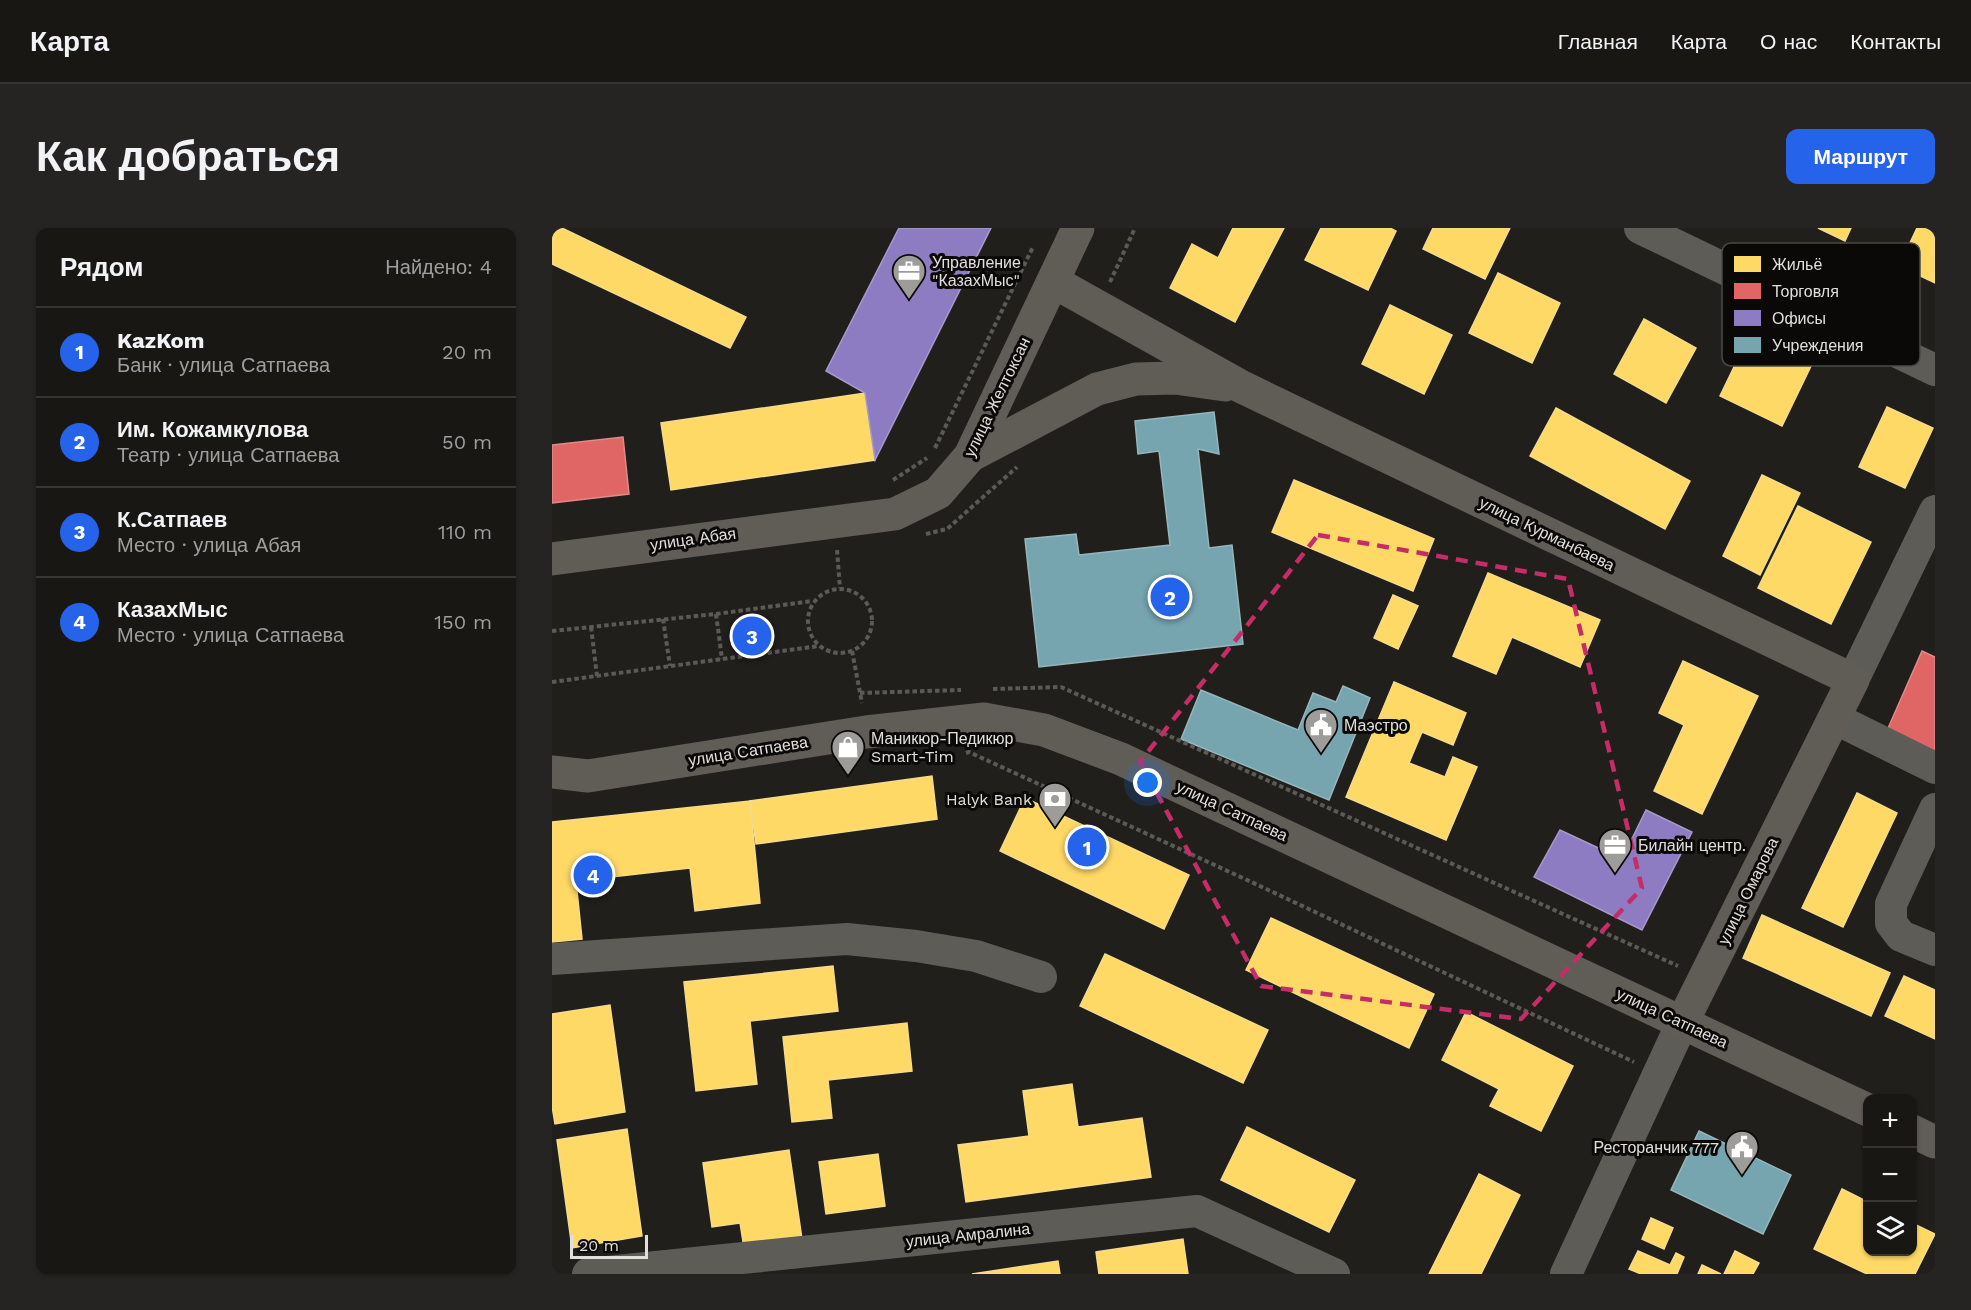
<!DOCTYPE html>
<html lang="ru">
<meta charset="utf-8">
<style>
body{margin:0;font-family:"Work Sans",sans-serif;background:#252422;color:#f1f3f6}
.controls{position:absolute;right:18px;bottom:18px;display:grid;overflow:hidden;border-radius:12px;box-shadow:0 2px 4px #0004}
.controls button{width:54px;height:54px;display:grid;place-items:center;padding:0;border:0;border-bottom:2px solid #363634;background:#181714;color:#f1f3f6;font:30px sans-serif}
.scale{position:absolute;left:18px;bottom:15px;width:78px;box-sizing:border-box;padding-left:6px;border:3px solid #e1dfdc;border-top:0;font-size:16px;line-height:21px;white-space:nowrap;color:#e1dfdc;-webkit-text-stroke:4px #0a0907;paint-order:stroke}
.you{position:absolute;left:596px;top:555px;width:21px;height:21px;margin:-15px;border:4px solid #fff;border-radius:50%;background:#1a73e8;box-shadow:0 0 0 9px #1a73e833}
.badge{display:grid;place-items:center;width:39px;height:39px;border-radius:50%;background:#2563eb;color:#fff;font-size:20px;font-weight:700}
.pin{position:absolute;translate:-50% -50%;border:3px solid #fff;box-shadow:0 2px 6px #0006}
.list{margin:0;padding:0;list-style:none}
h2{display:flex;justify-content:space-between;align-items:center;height:78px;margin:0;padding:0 24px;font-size:26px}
h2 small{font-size:20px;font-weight:400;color:#9f9fa0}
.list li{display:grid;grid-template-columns:39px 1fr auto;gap:18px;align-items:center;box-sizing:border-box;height:90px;padding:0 24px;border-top:2px solid #363634}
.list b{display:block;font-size:22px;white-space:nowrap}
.list p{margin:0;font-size:20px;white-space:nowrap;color:#9f9fa0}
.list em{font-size:20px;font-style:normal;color:#9f9fa0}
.icon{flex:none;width:33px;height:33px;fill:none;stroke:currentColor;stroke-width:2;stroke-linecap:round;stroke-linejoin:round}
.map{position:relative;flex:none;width:1383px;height:1046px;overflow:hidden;border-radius:12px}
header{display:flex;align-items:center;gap:36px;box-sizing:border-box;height:84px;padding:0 30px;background:#181714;border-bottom:2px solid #363634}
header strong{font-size:28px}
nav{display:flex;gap:33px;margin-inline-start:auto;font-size:21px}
.intro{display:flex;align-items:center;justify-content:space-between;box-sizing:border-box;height:144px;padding:0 36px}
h1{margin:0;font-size:42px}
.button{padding:15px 27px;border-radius:12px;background:#2563eb;color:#fff;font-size:21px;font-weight:700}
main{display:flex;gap:36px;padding:0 36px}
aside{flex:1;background:#181714;border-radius:12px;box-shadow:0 2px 4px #0004}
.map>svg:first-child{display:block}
.homes{fill:#ffd966;stroke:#f6db89;stroke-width:1.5}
.shops{fill:#e06666;stroke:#e08a89;stroke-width:1.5}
.offices{fill:#8e7cc3;stroke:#a79aca;stroke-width:1.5}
.public{fill:#76a5af;stroke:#96b6bc;stroke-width:1.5}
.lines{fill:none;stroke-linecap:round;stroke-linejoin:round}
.path{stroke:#5b5a56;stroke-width:4;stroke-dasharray:4.5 3;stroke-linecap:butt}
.minor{stroke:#5e5c57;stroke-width:32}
.major{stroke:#605d57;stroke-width:33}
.marked{fill:none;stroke:#c52c68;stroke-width:4.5;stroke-dasharray:12 8;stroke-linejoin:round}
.labels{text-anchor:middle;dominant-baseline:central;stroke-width:6;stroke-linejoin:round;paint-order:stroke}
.poi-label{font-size:16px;fill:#e1dfdc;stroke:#0a0907;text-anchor:start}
.street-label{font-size:16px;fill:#e1dfdc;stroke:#0a0907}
.key{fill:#0a0907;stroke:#4a4947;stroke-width:1.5}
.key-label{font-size:16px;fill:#e1dfdc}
</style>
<header>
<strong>Карта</strong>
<nav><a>Главная</a><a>Карта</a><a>О нас</a><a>Контакты</a></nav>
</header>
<div class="intro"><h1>Как добраться</h1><a class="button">Маршрут</a></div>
<main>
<aside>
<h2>Рядом<small>Найдено: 4</small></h2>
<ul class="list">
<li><span class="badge">1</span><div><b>KazKom</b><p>Банк · улица Сатпаева</p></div><em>20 m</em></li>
<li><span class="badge">2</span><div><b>Им. Кожамкулова</b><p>Театр · улица Сатпаева</p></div><em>50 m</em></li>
<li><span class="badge">3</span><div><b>К.Сатпаев</b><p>Место · улица Абая</p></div><em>110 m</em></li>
<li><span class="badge">4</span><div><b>КазахМыс</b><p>Место · улица Сатпаева</p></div><em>150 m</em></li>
</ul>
</aside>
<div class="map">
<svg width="1383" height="1046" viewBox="0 0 1383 1046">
<rect width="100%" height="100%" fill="#201f1b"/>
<g class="homes">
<path d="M 0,0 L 10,0 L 194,89 L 178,120 L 0,36 Z"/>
<path d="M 681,0 L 732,0 L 683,94 L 618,60 L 640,16 L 666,30 Z"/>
<path d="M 769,0 L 838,0 L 844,3 L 816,62 L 753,32 Z"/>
<path d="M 881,0 L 958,0 L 933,51 L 871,21 Z"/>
<path d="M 1266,0 L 1299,0 L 1293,13 Z"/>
<path d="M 1365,0 L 1383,0 L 1383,55 L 1347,38 Z"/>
<path d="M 946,45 L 1008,75 L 980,135 L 917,105 Z"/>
<path d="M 838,77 L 900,107 L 872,166 L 810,136 Z"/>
<path d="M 1092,91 L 1144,120 L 1114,175 L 1062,146 Z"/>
<path d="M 1197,108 L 1259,138 L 1230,198 L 1168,168 Z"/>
<path d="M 313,165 L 323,232 L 119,262 L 109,195 Z"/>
<path d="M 1335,179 L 1381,200 L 1353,260 L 1307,239 Z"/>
<path d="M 1004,180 L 1138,253 L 1113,301 L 978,228 Z"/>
<path d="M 1210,247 L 1248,265 L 1208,347 L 1171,328 Z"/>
<path d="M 742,252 L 882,311 L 861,363 L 720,304 Z"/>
<path d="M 1246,278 L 1319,314 L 1279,396 L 1206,360 Z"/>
<path d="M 936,345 L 1048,392 L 1028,439 L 960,409 L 944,446 L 901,428 Z"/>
<path d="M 841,367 L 866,378 L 846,421 L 822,410 Z"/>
<path d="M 1131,433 L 1206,468 L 1150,586 L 1102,563 L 1132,497 L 1107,485 Z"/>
<path d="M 842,454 L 914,485 L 901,517 L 870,504 L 857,535 L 893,549 L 901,529 L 925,539 L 894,612 L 794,569 Z"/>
<path d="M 380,548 L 385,591 L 204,616 L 198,573 Z"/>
<path d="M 1305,565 L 1345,585 L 1291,699 L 1250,680 Z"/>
<path d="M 473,570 L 637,647 L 612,701 L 448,623 Z"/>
<path d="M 198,573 L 208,675 L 143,683 L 138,640 L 24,653 L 30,711 L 0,714 L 0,594 Z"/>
<path d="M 1210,687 L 1338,745 L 1319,788 L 1191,730 Z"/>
<path d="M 719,690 L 882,766 L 857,820 L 694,742 Z"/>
<path d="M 553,726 L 716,802 L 691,855 L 528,778 Z"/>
<path d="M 281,738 L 286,783 L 198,793 L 205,856 L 144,863 L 132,754 Z"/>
<path d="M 1352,748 L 1383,762 L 1383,811 L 1333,788 Z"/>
<path d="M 58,777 L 73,884 L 3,896 L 0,878 L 0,786 Z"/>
<path d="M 914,784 L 1021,838 L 989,903 L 938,878 L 947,861 L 890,832 Z"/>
<path d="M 355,795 L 360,843 L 276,852 L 280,890 L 240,894 L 231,809 Z"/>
<path d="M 520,856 L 526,899 L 590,890 L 599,949 L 414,974 L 406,917 L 477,908 L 471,863 Z"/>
<path d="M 695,899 L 803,952 L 777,1004 L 669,952 Z"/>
<path d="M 75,901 L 90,1008 L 20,1020 L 5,912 Z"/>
<path d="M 237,922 L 250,1011 L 192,1020 L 188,995 L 160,999 L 151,935 Z"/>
<path d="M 326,926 L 333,978 L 274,986 L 267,934 Z"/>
<path d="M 927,946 L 968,967 L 929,1046 L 877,1046 Z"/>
<path d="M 1290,961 L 1316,974 L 1316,1024 L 1360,1024 L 1360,995 L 1383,1006 L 1363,1046 L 1315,1046 L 1262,1021 Z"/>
<path d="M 1099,990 L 1121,1000 L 1112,1021 L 1090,1011 Z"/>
<path d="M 631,1011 L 636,1046 L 547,1046 L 544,1024 Z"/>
<path d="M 1086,1023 L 1118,1037 L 1124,1025 L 1132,1029 L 1125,1046 L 1089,1046 L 1077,1041 Z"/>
<path d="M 1183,1023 L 1207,1035 L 1201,1046 L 1172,1046 Z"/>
<path d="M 506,1033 L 508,1046 L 420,1046 Z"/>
<path d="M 1150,1037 L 1169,1046 L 1146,1046 Z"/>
</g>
<g class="shops">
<path d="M 71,209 L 77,266 L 0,275 L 0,217 Z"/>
<path d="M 1370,423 L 1383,429 L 1383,529 L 1333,507 Z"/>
</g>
<g class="offices">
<path d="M 347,0 L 439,0 L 323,232 L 313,165 L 274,143 Z"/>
<path d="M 1094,582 L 1140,604 L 1090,702 L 982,649 L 1008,602 L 1070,631 Z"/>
</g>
<g class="public">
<path d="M 662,184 L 667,226 L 646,221 L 657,320 L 680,317 L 691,416 L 487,439 L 473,311 L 524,306 L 527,327 L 618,317 L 607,223 L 586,226 L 583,193 Z"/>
<path d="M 791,458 L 818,470 L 777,572 L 629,511 L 649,462 L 746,502 L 761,465 L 784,474 Z"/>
<path d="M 1147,903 L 1239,947 L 1211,1006 L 1119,962 Z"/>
</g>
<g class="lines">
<g class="path">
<path d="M 558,54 L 583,0"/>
<path d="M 383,220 L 481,19"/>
<path d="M 341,252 L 375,230"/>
<path d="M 374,306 L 395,301 L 465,239"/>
<path d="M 285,322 L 288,360"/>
<circle cx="288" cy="393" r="32"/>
<path d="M 164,386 L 170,431"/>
<path d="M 111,391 L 118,438"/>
<path d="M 39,399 L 45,448"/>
<path d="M 0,403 L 164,386 L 260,373"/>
<path d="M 300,423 L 310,475"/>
<path d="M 0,454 L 267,418"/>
<path d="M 441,461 L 509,459 L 1126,738"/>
<path d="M 308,465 L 409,462"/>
<path d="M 414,525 L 417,524 L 693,651 L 1082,834"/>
</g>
<g class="minor">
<path d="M 1088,0 L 1383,142"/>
<path d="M 1301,452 L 1383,283"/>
<path d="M 1282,490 L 1383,540"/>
<path d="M 1383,581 L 1339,676 L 1339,695 L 1349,708 L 1383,722"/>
<path d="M 0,731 L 295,711 L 364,718 L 424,728 L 489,749"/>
<path d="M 36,1046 L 645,983 L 782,1046"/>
<path d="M 1014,1046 L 1130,795"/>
</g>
<g class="major">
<path d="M 502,54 L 690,159 L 1301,452 L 1130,795"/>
<path d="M 418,228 L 545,161 L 584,151 L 623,150 L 673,157"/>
<path d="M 0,331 L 343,286 L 386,265 L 418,228 L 526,0"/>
<path d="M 0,544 L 36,548 L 314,504 L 432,491 L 492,502 L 569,531 L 1316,882"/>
<path d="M 1360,903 L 1383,914"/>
</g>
</g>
<path class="marked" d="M 766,307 L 1016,351 L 1090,660 L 969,791 L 709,758 L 588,534 Z"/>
<defs>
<g id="office-pin" transform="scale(1.725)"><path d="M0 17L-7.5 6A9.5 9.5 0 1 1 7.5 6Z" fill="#9d9c98" stroke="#0a0907"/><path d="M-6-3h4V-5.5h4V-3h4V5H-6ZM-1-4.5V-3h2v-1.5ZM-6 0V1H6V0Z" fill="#fff"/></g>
<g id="civic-pin" transform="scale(1.725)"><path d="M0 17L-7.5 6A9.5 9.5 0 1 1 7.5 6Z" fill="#9d9c98" stroke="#0a0907"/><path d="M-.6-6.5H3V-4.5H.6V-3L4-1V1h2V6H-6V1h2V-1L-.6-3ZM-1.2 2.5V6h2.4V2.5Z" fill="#fff"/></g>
<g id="shop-pin" transform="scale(1.725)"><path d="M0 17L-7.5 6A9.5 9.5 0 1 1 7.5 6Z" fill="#9d9c98" stroke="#0a0907"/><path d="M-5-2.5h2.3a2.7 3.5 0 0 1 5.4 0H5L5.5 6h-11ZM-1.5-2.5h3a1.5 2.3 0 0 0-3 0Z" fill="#fff"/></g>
<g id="bank-pin" transform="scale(1.725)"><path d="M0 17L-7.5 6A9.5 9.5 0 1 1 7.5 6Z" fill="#9d9c98" stroke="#0a0907"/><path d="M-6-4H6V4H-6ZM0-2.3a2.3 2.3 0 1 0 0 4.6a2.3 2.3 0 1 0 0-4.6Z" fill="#fff"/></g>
</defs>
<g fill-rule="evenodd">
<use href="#office-pin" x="357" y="43"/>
<use href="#civic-pin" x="769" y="497"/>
<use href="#shop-pin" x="296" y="519"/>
<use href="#bank-pin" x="503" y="571"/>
<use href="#office-pin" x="1063" y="617"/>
<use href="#civic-pin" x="1190" y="919"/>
</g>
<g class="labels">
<g class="poi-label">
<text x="380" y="34">Управление<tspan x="380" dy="18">"КазахМыс"</tspan></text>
<text x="792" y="497">Маэстро</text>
<text x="319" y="510">Маникюр-Педикюр<tspan x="319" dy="18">Smart-Tim</tspan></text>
<text x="480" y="571" text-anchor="end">Halyk Bank</text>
<text x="1086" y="617">Билайн центр.</text>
<text x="1167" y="919" text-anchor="end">Ресторанчик 777</text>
</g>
<g class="street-label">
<text transform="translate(445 169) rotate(-64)">улица Желтоксан</text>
<text transform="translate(995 306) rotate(26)">улица Курманбаева</text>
<text transform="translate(141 311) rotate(-8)">улица Абая</text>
<text transform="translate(196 523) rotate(-9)">улица Сатпаева</text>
<text transform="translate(680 583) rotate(25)">улица Сатпаева</text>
<text transform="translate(1196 663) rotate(-64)">улица Омарова</text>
<text transform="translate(1120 790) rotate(25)">улица Сатпаева</text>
<text transform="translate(416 1007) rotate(-6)">улица Амралина</text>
</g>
</g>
<rect x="1170" y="15" width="198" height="123" rx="9" class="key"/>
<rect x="1182" y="28" width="27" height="16" fill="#ffd966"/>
<rect x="1182" y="55" width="27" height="16" fill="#e06666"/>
<rect x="1182" y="82" width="27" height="16" fill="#8e7cc3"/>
<rect x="1182" y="109" width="27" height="16" fill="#76a5af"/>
<g class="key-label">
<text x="1220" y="42">Жильё</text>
<text x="1220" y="69">Торговля</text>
<text x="1220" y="96">Офисы</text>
<text x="1220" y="123">Учреждения</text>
</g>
</svg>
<div class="controls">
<button>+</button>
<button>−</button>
<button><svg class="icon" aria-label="layers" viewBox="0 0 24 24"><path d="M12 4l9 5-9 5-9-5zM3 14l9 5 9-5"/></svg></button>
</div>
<div class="scale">20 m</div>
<div class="you"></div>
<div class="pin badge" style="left:535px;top:619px">1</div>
<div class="pin badge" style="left:618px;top:369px">2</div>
<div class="pin badge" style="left:200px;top:408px">3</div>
<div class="pin badge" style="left:41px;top:647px">4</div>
</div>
</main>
